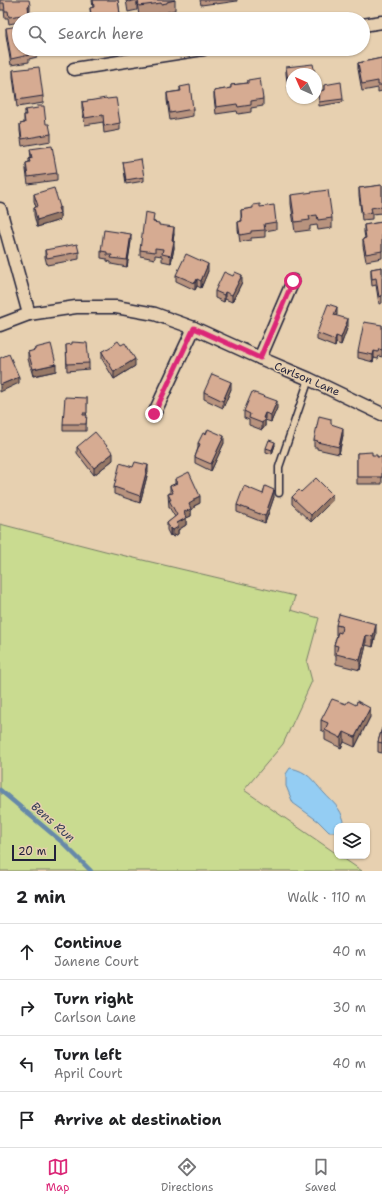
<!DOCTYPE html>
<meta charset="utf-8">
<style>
body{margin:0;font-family:"Shantell Sans",sans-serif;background:#f2f2f2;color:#202124}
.controls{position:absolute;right:12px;bottom:12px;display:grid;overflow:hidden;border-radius:8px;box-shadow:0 1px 3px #0004}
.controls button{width:36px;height:36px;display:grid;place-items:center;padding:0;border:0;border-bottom:1px solid #e0e0e0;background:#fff;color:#202124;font:20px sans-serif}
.compass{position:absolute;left:286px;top:68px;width:36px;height:36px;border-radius:50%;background:#fff;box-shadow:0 1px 3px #0004;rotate:315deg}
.scale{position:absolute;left:12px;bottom:10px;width:44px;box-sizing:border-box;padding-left:4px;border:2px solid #22223b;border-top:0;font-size:11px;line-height:14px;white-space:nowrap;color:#22223b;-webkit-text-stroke:3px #e7d0b0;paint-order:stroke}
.stop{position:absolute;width:12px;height:12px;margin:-9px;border:3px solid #db2777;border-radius:50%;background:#fff}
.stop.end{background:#db2777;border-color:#fff;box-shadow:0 1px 4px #0008}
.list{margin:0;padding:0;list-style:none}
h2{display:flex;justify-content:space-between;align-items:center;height:52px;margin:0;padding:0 16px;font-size:17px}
h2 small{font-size:13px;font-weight:400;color:#757577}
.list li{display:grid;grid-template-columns:26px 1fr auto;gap:12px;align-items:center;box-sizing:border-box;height:56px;padding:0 16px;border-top:1px solid #e0e0e0}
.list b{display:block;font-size:15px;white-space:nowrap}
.list p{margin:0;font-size:13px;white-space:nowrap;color:#757577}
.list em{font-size:13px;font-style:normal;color:#757577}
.icon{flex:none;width:22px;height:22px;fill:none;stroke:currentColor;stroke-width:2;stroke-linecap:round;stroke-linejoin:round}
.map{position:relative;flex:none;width:382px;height:871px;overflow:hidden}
.search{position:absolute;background:#fff;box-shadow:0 1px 3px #0004;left:12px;right:12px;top:12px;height:44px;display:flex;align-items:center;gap:10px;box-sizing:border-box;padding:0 14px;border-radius:22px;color:#757577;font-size:15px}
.sheet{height:276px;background:#fff}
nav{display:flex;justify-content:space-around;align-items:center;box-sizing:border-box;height:56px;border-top:1px solid #e0e0e0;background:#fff;font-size:11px;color:#757577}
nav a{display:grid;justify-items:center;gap:2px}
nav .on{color:#db2777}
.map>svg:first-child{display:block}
.green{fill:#c9db90;stroke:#767e66}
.water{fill:#94cdf3;stroke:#6689a9}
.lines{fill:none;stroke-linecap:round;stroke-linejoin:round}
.stream{stroke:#6689a9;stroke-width:4.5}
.service-casing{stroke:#22223b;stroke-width:9}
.minor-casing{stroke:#22223b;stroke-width:15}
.service{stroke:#e7d0b0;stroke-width:6}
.minor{stroke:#e7d0b0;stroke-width:12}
.wall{fill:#b8937e;stroke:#22223b}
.shaded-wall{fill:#967866;stroke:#22223b}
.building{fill:#d6ab92;stroke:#22223b}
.route{stroke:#db2777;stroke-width:5}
.labels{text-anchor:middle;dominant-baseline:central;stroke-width:3;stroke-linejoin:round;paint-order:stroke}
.street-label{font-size:11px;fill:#22223b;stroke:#e7d0b0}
.water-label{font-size:12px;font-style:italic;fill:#333c57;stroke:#e7d0b0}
</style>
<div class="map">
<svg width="382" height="871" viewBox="0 0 382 871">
<rect width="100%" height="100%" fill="#e7d0b0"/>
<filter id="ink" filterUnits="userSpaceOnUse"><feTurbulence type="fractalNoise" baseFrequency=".025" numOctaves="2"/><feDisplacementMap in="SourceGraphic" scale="8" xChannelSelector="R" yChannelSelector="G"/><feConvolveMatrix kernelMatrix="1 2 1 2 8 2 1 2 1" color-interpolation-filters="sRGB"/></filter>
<g filter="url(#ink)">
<path class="green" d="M 0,524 L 113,553 L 295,596 L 291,610 L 319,618 L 307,662 L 312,681 L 283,744 L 244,790 L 337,854 L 337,856 L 340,856 L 362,871 L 0,871 Z"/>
<path class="water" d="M 290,768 C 308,771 313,781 324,793 C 334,804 340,807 344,821 L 342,826 L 337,826 L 337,831 L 335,832 L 329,832 L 318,821 L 293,803 L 286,786 L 286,774 Z"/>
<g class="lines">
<path class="stream" d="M 0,790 L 62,842 L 91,871"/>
<g class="service-casing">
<path id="service" d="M 279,493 L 279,467 L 309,379"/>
</g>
<g class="minor-casing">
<g id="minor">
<path d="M 363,25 L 382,22"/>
<path d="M 74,69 L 203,49"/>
<path d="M 0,209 L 29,314"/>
<path d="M 0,325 L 29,314 L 76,307 L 116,307 L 155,314 L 194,328 L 260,358 L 309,379 L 382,414"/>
<path d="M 260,358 L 293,281"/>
<path d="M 154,414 L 194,328"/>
</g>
</g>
<use href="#service" class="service"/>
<use href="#minor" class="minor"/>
</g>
<g class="wall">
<path d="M 0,0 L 30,12 L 29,12 L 29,19 L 19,19 L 19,22 L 9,24 L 8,18 L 5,18 L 4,10 L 0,10 Z"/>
<path d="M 92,0 L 118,0 L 120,14 L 120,19 L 91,19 L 90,8 L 93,8 Z"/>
<path d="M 126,0 L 175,0 L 175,10 L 167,12 L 167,13 L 161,14 L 161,13 L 139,16 L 137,2 L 137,10 L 128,12 Z"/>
<path d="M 200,0 L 237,0 L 237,1 L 216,4 L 216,3 L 201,5 Z"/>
<path d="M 6,28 L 37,51 L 37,57 L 29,59 L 29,62 L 11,65 L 6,35 Z"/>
<path d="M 382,58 L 382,91 L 378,92 L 378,88 L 362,91 L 358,69 L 358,63 Z"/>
<path d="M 286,67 L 292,74 L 292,94 L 289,95 L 286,74 Z"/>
<path d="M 13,70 L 43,96 L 43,103 L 17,107 L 13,77 Z"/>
<path d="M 248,80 L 263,99 L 263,106 L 251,108 L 251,112 L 238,114 L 237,111 L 216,114 L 214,98 L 214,91 L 231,88 L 231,85 L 248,83 Z"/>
<path d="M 324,85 L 343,99 L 343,102 L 319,106 L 318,91 L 324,90 Z"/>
<path d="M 180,87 L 193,109 L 193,116 L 170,120 L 167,100 L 167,93 L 180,91 Z"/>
<path d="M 107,99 L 120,123 L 120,130 L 104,133 L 103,122 L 85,125 L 82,109 L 82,102 Z"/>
<path d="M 25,110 L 46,124 L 51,134 L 51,141 L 22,146 L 20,131 L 20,124 L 24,123 L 24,115 L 25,115 Z"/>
<path d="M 30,149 L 57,173 L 57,180 L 28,184 L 26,170 L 26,163 L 29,162 L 29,159 L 31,158 Z"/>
<path d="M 123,162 L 144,177 L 144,181 L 126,184 Z"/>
<path d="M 382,185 L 382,213 L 372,214 L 372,219 L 362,220 L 359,195 L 359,188 Z"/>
<path d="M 34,194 L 60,214 L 60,220 L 37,227 L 34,215 L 34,208 L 36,207 L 34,201 Z"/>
<path d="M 291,195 L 332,218 L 332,228 L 318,230 L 317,225 L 310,226 L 310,230 L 295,232 L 291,204 Z"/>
<path d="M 260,207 L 276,222 L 276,229 L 265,231 L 265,237 L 251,238 L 251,240 L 240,242 L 238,229 L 238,222 L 241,221 L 241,210 Z"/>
<path d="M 154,221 L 154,222 L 174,234 L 173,241 L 174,248 L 171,263 L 162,261 L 162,256 L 155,255 L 155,259 L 140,256 L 140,250 Z"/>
<path d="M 382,222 L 382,258 L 366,261 L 363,246 L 363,239 L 365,238 L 364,232 L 364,225 Z"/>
<path d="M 131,241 L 127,267 L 111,264 L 111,262 L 107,261 L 107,259 L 101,258 L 101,251 Z"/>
<path d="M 45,250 L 79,252 L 79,259 L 47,265 L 45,257 Z"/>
<path d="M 382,267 L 382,303 L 379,304 L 376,285 L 372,286 L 371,276 L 371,269 Z"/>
<path d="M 208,271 L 201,288 L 197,286 L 195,290 L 176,281 L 176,275 Z"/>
<path d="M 242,282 L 232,302 L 225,299 L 224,302 L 215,298 L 215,291 Z"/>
<path d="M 337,314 L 336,316 L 348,326 L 341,345 L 336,343 L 335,347 L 317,340 L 317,333 Z"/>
<path d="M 382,325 L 382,357 L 379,356 L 378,359 L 374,358 L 373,362 L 358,358 L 358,352 Z"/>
<path d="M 115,343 L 135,366 L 114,379 L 102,359 L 102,352 L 115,345 Z"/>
<path d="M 66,345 L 89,363 L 89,369 L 67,371 Z"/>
<path d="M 35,348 L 56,371 L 33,376 L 28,359 L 28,352 L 35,351 Z"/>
<path d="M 231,389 L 223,408 L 204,399 L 204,392 Z"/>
<path d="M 87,398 L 86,431 L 63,431 L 63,424 Z"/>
<path d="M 277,408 L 271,422 L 265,420 L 265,426 L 262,430 L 249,425 L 249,420 L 244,418 L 244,411 Z"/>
<path d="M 331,424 L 343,435 L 339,454 L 317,449 L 317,447 L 314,447 L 314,440 Z"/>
<path d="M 198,443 L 224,443 L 211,471 L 195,463 L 195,457 L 198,448 Z"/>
<path d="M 275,445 L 272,454 L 266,452 L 266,448 Z"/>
<path d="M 77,447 L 113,460 L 94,475 L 77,453 Z"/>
<path d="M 357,453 L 372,455 L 377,457 L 382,457 L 382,484 L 357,484 Z"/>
<path d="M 148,472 L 140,503 L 114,494 L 114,487 Z"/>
<path d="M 175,479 L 200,503 L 194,506 L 194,508 L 191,510 L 191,516 L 186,518 L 186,525 L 178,530 L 178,534 L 173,537 L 171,535 L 170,536 L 167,530 L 167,523 L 175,517 L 169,507 L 168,494 L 170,494 L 170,486 L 175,484 Z"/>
<path d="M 263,494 L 274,497 L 265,523 L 237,512 L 237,505 Z"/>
<path d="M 292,497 L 332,501 L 311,522 L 292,504 Z"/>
<path d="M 336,625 L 376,634 L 373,647 L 366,645 L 360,670 L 336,664 L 336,655 L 334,655 L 334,645 L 337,635 L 336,635 Z"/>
<path d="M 370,717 L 355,747 L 344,742 L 341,748 L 325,740 L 325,732 L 321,730 L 321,720 Z"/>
<path d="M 382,728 L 382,753 L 378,752 L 378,742 Z"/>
</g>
<g class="shaded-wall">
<path d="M 30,5 L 30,12 L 28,13 L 28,6 Z"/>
<path d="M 60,207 L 60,220 L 37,227 L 37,220 L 58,208 Z"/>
<path d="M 174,227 L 174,234 L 172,247 L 172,240 Z"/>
<path d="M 131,234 L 131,241 L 127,267 L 127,260 Z"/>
<path d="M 174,241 L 174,248 L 171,263 L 171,256 Z"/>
<path d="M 208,264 L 208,271 L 201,288 L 201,281 Z"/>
<path d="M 242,275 L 242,282 L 232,302 L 232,295 Z"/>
<path d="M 197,279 L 197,286 L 195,290 L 195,283 Z"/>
<path d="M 225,292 L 225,299 L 224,302 L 224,295 Z"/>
<path d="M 337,307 L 337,314 L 334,322 L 334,315 Z"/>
<path d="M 348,319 L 348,326 L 341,345 L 341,338 Z"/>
<path d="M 336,336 L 336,343 L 335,347 L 335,340 Z"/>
<path d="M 374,351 L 374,358 L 373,362 L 373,355 Z"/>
<path d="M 135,359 L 135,366 L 114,379 L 114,372 Z"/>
<path d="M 56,364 L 56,371 L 33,376 L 33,369 Z"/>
<path d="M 19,377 L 19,383 L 0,392 L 0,385 Z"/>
<path d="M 231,382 L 231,389 L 223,408 L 223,401 Z"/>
<path d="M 277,401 L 277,408 L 271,422 L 271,415 Z"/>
<path d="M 265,413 L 265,426 L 262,430 L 262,423 L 263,418 Z"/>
<path d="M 343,428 L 343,435 L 339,454 L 339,447 Z"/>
<path d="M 224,436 L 224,443 L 211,471 L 211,464 Z"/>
<path d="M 275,442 L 275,445 L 272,454 L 272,450 Z"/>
<path d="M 113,453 L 113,460 L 94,475 L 94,468 Z"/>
<path d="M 148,465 L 148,472 L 140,503 L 140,496 Z"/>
<path d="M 274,490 L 274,497 L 265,523 L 265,516 Z"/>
<path d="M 332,494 L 332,501 L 311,522 L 311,515 Z"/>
<path d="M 200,496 L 200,503 L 194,506 L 194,508 L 191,510 L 191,516 L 184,519 L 184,512 L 189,504 L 194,499 Z"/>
<path d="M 186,518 L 186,525 L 178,530 L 178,534 L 173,537 L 173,530 L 177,523 Z"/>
<path d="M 171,528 L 171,535 L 170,536 L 170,529 Z"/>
<path d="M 376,624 L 376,634 L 373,647 L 373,637 Z"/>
<path d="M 366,635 L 366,645 L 360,670 L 360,660 Z"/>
<path d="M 370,708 L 370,717 L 355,747 L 355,737 Z"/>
<path d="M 344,732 L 344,742 L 341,748 L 341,738 Z"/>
</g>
<g class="building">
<path d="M 0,0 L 29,0 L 30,5 L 28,6 L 29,14 L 9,17 L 8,11 L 5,11 L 4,3 L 0,3 Z"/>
<path d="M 93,0 L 118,0 L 120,14 L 112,15 L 113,19 L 92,19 L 90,8 L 94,7 Z"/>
<path d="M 127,0 L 137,0 L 128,2 Z"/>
<path d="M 138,0 L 175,0 L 167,2 L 167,3 L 161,4 L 161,3 L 139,6 Z"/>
<path d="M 19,26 L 19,49 L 37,49 L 37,51 L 29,52 L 29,55 L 11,59 L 6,28 Z"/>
<path d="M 382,58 L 382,85 L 378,85 L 378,81 L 362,84 L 358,63 Z"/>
<path d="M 313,64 L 315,74 L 292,74 L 292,87 L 289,88 L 286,67 Z"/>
<path d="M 39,67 L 43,96 L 17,100 L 13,70 Z"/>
<path d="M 260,78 L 263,99 L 251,101 L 251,105 L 238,107 L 237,104 L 216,107 L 214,91 L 231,88 L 231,85 L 248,83 L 248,80 Z"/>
<path d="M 341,82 L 343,99 L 319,102 L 318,91 L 324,90 L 324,85 Z"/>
<path d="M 190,85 L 193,109 L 170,113 L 167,93 L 181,91 L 180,87 Z"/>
<path d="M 106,98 L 107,99 L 116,98 L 120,123 L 104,126 L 103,115 L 85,118 L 82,102 Z"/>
<path d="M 37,106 L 44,106 L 46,124 L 49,124 L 51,134 L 22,139 L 20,124 L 25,123 L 24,115 L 26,115 L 25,110 L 38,108 Z"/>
<path d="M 52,146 L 57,173 L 28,177 L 26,163 L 30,162 L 29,159 L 32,158 L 30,149 Z"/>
<path d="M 141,159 L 144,177 L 126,180 L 123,162 Z"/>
<path d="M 382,185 L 382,206 L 371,208 L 372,212 L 362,214 L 359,188 Z"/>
<path d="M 54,188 L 60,207 L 58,208 L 60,213 L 37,220 L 34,208 L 38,206 L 34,194 Z"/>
<path d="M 328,190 L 332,218 L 318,220 L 317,215 L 309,216 L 310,220 L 295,222 L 291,195 Z"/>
<path d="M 260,204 L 260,207 L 274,205 L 276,222 L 264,224 L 265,230 L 251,231 L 251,233 L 240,235 L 238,222 L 242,221 L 241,210 L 253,208 L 253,205 Z"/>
<path d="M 145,212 L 154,214 L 153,222 L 159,223 L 159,225 L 174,227 L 172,240 L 174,241 L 171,256 L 162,254 L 163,249 L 155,248 L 155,252 L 140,250 Z"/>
<path d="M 382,222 L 382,251 L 366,254 L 363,239 L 366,238 L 364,225 Z"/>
<path d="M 104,230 L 131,234 L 127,260 L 111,258 L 112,255 L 107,255 L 107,252 L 101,251 Z"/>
<path d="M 77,244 L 79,252 L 47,258 L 45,250 Z"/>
<path d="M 186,254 L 208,264 L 201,281 L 197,279 L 195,283 L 176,275 Z"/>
<path d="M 382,267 L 382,296 L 379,297 L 376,278 L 372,279 L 371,269 Z"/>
<path d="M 224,272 L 233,276 L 235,272 L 242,275 L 232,295 L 225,292 L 224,295 L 215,291 Z"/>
<path d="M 328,304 L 337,307 L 334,315 L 348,319 L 341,338 L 336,336 L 335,340 L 317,333 Z"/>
<path d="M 364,322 L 382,325 L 382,350 L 379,349 L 378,352 L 374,351 L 373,355 L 358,352 Z"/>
<path d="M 118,341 L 121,345 L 125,343 L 135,359 L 114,372 L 102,352 L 115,344 L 115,343 Z"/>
<path d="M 72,342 L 87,343 L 89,363 L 67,364 L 66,345 L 72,344 Z"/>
<path d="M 51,344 L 56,364 L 33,369 L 28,352 L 35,350 L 35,348 Z"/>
<path d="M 9,354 L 19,377 L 0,385 L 0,358 Z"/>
<path d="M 212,374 L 231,382 L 223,401 L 204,392 Z"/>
<path d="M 252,392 L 277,401 L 271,415 L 265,413 L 263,418 L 265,419 L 262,423 L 249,418 L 250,414 L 244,411 Z"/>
<path d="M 65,397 L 87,398 L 87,413 L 83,413 L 83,415 L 87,415 L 86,424 L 63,424 Z"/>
<path d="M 319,416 L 331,419 L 331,424 L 343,428 L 339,447 L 317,442 L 318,441 L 314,440 Z"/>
<path d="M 208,429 L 224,436 L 211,464 L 195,457 L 200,444 L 198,443 L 203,433 L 206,434 Z"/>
<path d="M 95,432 L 113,453 L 94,468 L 77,447 Z"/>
<path d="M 269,440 L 275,442 L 272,450 L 266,448 Z"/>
<path d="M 372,452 L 372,455 L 377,455 L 377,457 L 382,457 L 382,477 L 357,477 L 357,453 Z"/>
<path d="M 135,462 L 148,465 L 140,496 L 114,487 L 120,463 L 133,467 Z"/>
<path d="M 189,472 L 200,496 L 194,499 L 194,501 L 189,504 L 191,509 L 184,512 L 186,518 L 177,523 L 178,527 L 173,530 L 171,528 L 170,529 L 167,523 L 177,515 L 169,500 L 171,500 L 168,494 L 173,493 L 170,486 L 177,483 L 175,479 Z"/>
<path d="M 316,478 L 332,494 L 311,515 L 292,497 L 299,490 L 301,492 Z"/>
<path d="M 244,486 L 263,494 L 265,486 L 274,490 L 265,516 L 237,505 Z"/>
<path d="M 339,614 L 376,624 L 373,637 L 366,635 L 360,660 L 336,654 L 338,646 L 334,645 L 338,632 L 341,633 L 342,626 L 336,625 Z"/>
<path d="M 332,699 L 346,704 L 348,701 L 356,705 L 357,701 L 370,708 L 355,737 L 344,732 L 341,738 L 325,730 L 328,723 L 321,720 Z"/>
<path d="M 382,728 L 382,743 L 378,742 Z"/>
</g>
</g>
<g class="lines" filter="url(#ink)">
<path class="route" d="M 154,414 L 194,328 L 260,358 L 293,281"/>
</g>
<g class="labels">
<g class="street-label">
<text transform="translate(307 379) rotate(23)">Carlson Lane</text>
</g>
<g class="water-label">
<text transform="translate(53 822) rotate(41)">Bens Run</text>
</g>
</g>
</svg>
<div class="controls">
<button><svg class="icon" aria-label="layers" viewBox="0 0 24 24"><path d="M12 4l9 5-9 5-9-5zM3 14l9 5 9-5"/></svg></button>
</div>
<svg class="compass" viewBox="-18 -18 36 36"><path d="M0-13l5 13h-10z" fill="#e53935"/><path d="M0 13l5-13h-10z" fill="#757577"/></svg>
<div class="scale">20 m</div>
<div class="stop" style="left:293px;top:281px"></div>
<div class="stop end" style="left:154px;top:414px"></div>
<div class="search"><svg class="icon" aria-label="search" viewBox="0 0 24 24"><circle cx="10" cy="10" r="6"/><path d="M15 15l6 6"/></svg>Search here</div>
</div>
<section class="sheet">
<h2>2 min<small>Walk · 110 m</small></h2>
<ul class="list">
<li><svg class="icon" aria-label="ahead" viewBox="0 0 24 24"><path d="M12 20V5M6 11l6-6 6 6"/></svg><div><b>Continue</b><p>Janene Court</p></div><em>40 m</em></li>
<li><svg class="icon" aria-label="right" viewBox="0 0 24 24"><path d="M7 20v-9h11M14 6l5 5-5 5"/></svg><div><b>Turn right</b><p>Carlson Lane</p></div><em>30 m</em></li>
<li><svg class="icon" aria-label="left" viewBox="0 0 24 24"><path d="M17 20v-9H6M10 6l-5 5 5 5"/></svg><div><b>Turn left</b><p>April Court</p></div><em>40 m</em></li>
<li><svg class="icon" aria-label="arrive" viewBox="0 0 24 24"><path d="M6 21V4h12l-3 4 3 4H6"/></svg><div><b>Arrive at destination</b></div></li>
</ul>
</section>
<nav>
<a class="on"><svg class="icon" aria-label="map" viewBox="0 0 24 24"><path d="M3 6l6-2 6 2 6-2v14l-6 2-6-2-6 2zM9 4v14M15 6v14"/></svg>Map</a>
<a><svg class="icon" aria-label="directions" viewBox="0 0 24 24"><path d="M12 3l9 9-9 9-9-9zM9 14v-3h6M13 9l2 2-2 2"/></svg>Directions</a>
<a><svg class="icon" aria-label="saved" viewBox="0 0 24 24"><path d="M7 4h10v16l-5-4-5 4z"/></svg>Saved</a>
</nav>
